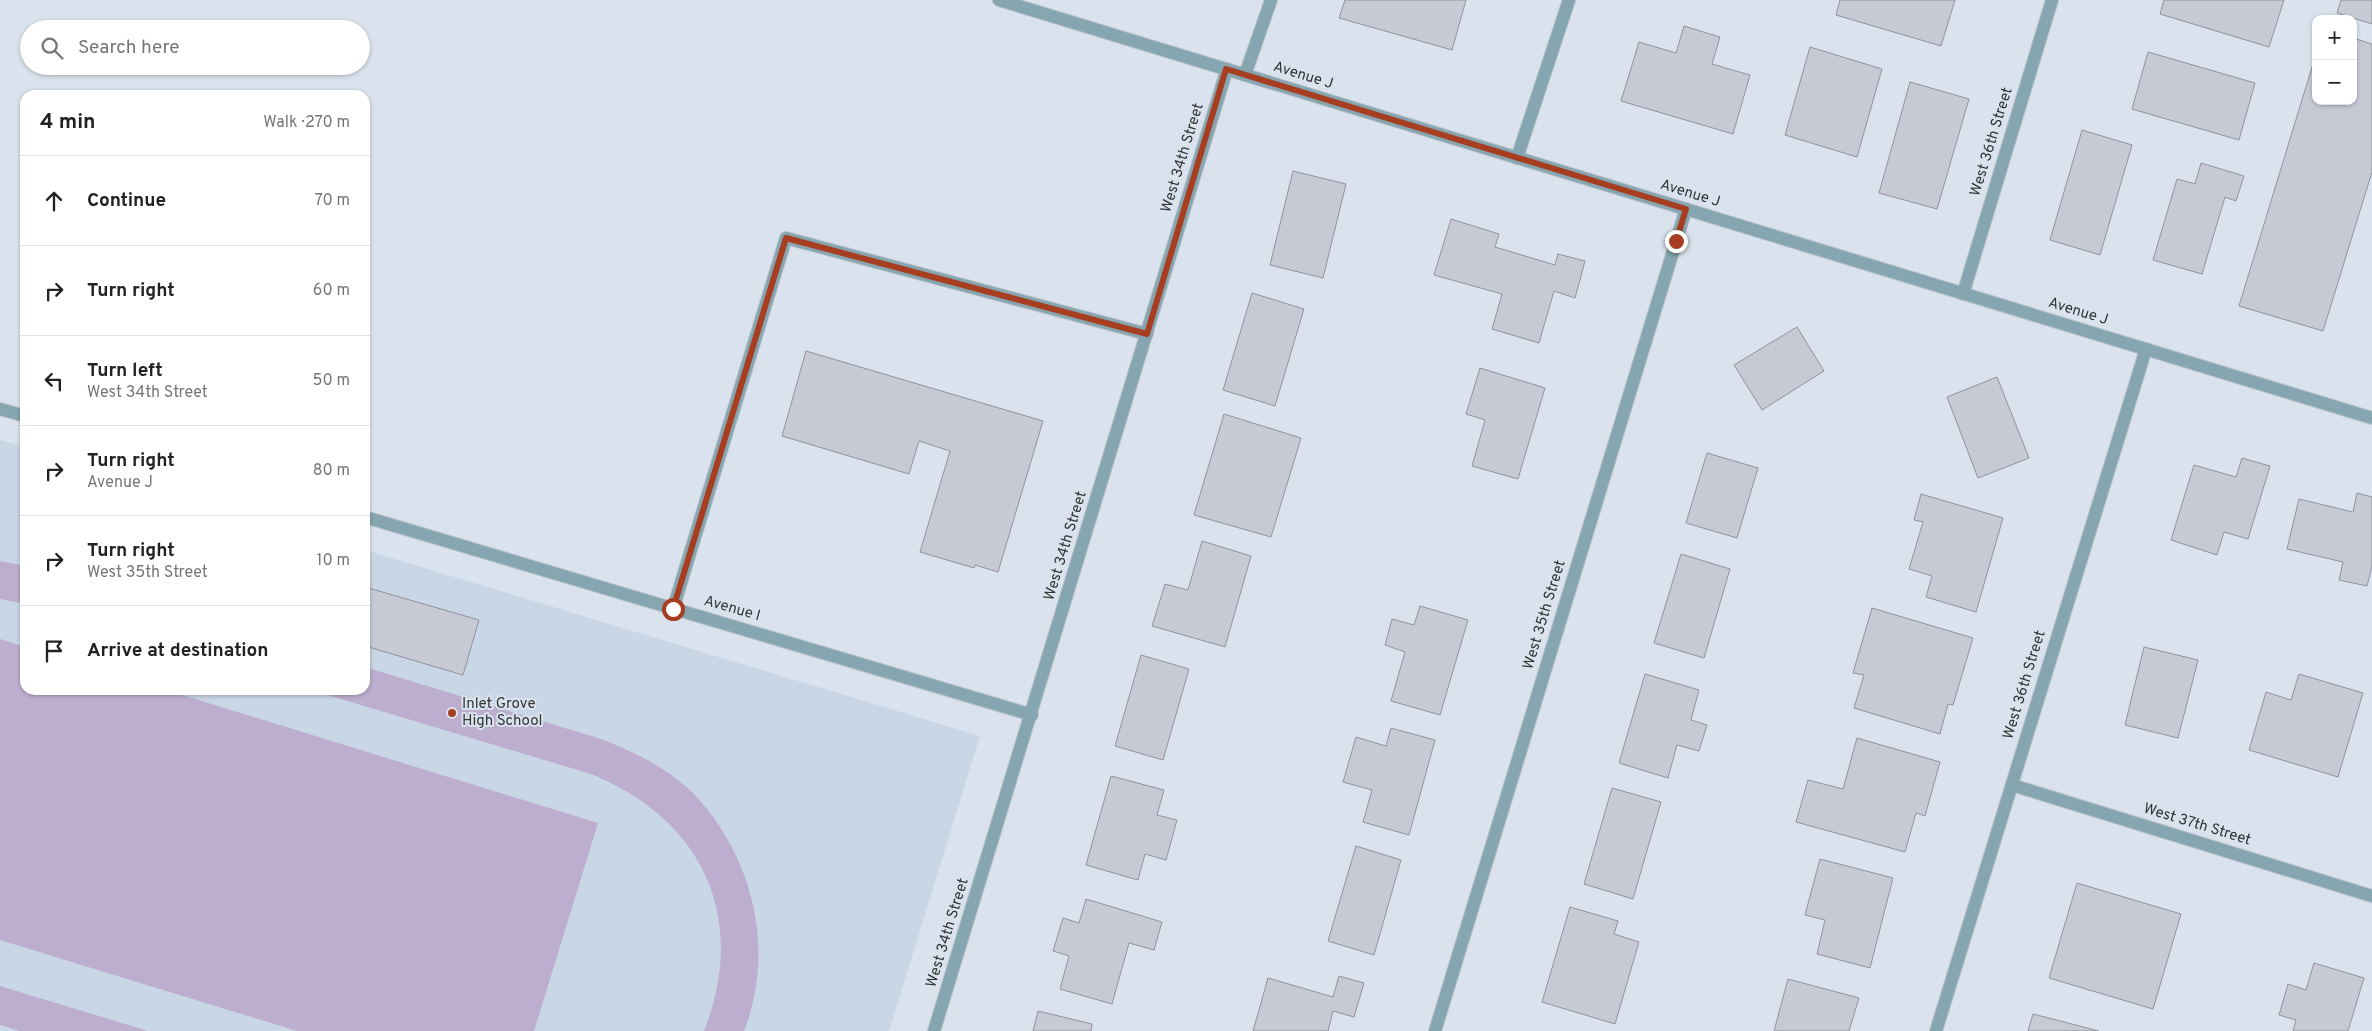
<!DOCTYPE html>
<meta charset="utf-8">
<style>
body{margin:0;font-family:Overpass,sans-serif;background:#f6f6f6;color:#222}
.controls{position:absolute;right:15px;top:15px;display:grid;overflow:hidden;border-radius:10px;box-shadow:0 1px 4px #0004}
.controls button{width:45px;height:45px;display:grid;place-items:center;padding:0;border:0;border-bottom:1px solid #e0e0e0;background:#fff;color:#222;font:25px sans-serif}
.stop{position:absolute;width:15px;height:15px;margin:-11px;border:4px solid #a73e22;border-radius:50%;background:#fff}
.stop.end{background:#a73e22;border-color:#fff;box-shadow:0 1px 5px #0008}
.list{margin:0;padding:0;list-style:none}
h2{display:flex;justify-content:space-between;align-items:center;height:65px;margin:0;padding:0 20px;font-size:21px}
h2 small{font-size:16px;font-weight:400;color:#767676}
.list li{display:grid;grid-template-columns:32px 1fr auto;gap:15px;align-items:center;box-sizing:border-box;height:90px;padding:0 20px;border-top:1px solid #e0e0e0}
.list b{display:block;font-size:19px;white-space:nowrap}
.list p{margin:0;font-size:16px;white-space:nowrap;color:#767676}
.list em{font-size:16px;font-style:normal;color:#767676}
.icon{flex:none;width:28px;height:28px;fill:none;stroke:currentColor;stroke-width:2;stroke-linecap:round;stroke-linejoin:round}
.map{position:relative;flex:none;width:2372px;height:1031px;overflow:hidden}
.search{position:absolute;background:#fff;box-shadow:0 1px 4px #0004;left:20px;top:20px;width:350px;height:55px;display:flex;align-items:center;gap:12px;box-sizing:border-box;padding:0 18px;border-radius:28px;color:#767676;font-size:19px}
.panel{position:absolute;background:#fff;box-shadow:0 1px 4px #0004;left:20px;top:90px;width:350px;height:605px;border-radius:15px}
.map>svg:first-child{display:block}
.built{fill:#c8d6e5}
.green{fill:#bdadcf}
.building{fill:#c7c9d5;stroke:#90929d}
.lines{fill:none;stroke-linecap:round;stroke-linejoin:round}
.minor-casing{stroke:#b8c0c9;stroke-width:14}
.minor{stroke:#85a6b0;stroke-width:12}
.route{stroke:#a73e22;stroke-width:6}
.poi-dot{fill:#a73e22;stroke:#dae3ed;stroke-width:2}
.labels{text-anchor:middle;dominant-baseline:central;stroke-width:4;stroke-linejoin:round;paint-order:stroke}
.street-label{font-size:15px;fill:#313538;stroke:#dae3ed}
.poi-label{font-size:15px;fill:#313538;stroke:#dae3ed;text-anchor:start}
</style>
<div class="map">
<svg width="2372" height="1031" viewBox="0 0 2372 1031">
<rect width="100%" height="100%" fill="#dae3ed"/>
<path class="built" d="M 0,440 L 25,447 L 25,690 L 365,690 L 365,550 L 980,736 L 889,1031 L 0,1031 Z"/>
<g class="green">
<path d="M 0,561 L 25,566 L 25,604 L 0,599 Z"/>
<path d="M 0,639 L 25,647 L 25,690 L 166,690 L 598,823 L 534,1031 L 297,1031 L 0,940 Z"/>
<path d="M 365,667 L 601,739 C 634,752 666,767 692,792 C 753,855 776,949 744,1031 L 704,1031 C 749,917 702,819 591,774 L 311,690 L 365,690 Z"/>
<path d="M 0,986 L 148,1031 L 19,1031 L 0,1025 Z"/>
</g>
<g class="building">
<path d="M 1345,0 L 1466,0 L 1452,50 L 1339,18 Z"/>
<path d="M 1840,0 L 1955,0 L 1941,46 L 1836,15 Z"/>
<path d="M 2164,0 L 2284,0 L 2269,47 L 2160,14 Z"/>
<path d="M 2341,0 L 2372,0 L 2372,24 L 2337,13 Z"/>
<path d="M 1684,26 L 1720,37 L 1712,64 L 1750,75 L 1733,134 L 1621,101 L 1639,42 L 1676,53 Z"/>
<path d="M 2353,38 L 2372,44 L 2372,172 L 2323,331 L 2239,306 L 2316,54 L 2316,101 L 2353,101 Z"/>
<path d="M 1810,47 L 1882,69 L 1857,157 L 1785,135 Z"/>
<path d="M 2148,52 L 2255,83 L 2239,140 L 2132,109 Z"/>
<path d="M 1910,82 L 1969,99 L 1937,209 L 1879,193 Z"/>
<path d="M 2082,130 L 2132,145 L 2100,255 L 2050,240 Z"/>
<path d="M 2201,163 L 2244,176 L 2236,201 L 2225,197 L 2202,274 L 2153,260 L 2177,179 L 2195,184 Z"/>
<path d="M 1293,171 L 1346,184 L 1323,278 L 1270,265 Z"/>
<path d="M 1451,219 L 1499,234 L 1495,247 L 1555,265 L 1558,254 L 1585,261 L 1575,298 L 1554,291 L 1539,343 L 1492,329 L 1502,294 L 1434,275 Z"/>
<path d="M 1252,293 L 1304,309 L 1275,406 L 1223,390 Z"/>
<path d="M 1797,327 L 1824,371 L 1762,410 L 1734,365 Z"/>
<path d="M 806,351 L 1043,421 L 998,572 L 975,565 L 974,568 L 920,552 L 950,451 L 919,441 L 909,474 L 782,436 Z"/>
<path d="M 1480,368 L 1545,388 L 1518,479 L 1472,466 L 1485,420 L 1466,414 Z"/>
<path d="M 1997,377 L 2029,458 L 1978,478 L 1947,397 Z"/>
<path d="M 1224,414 L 1301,438 L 1271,537 L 1194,515 Z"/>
<path d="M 1707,453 L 1758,468 L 1737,538 L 1686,523 Z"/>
<path d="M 2242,458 L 2270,466 L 2248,539 L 2224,532 L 2217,555 L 2171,540 L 2194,465 L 2236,477 Z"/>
<path d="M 2357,493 L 2372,497 L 2372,566 L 2367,586 L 2339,580 L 2343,562 L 2287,549 L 2299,499 L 2353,512 Z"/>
<path d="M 1921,494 L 2003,518 L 1976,612 L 1926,597 L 1932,576 L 1909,569 L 1923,522 L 1914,520 Z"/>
<path d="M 1202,541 L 1251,556 L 1225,647 L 1152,626 L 1165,584 L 1188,590 Z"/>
<path d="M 1681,554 L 1730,569 L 1704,658 L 1654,643 Z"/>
<path d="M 365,587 L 479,620 L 463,675 L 365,646 Z"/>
<path d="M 1420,606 L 1468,620 L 1440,715 L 1391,701 L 1405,652 L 1385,645 L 1392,619 L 1414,625 Z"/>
<path d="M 1872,608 L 1973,638 L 1953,705 L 1948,704 L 1940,734 L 1854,708 L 1864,675 L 1853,673 Z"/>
<path d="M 2144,647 L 2198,660 L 2178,738 L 2125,725 Z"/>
<path d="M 1141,655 L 1189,669 L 1163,760 L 1115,746 Z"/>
<path d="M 1645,674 L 1699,690 L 1691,720 L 1707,725 L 1699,751 L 1677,745 L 1668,778 L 1619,763 Z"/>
<path d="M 2299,674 L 2363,693 L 2338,777 L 2249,750 L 2266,692 L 2291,700 Z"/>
<path d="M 1391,728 L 1435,740 L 1409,835 L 1363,822 L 1372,790 L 1343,782 L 1356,737 L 1386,746 Z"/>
<path d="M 1857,738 L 1940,762 L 1925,816 L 1916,813 L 1905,852 L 1796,822 L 1808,780 L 1843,789 Z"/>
<path d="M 1111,776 L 1164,790 L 1157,815 L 1177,820 L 1166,860 L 1145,854 L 1138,880 L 1086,865 Z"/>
<path d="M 1612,788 L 1661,802 L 1633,899 L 1584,884 Z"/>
<path d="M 1356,846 L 1401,860 L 1374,955 L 1328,941 Z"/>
<path d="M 1820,859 L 1893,878 L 1870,968 L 1817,954 L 1825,920 L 1805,915 Z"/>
<path d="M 2077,883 L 2181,914 L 2153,1009 L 2049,978 Z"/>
<path d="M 1086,899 L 1162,922 L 1154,950 L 1129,943 L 1112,1004 L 1060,989 L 1069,956 L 1053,951 L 1063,918 L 1079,923 Z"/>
<path d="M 1570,907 L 1618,921 L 1614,934 L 1639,942 L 1615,1024 L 1542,1002 Z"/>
<path d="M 2314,963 L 2364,978 L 2348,1031 L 2293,1031 L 2296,1020 L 2279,1015 L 2288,984 L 2306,990 Z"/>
<path d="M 1339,976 L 1364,983 L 1354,1017 L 1333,1011 L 1328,1031 L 1253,1031 L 1268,978 L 1333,997 Z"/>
<path d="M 1788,979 L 1859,998 L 1849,1031 L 1774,1031 Z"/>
<path d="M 1038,1011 L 1092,1024 L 1091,1031 L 1033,1031 Z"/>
<path d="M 2033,1014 L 2099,1031 L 2028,1031 Z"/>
</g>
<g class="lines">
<g class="minor-casing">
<g id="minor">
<path d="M 999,0 L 2372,418"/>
<path d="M 1245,75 L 1271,0"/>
<path d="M 1517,158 L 1569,0"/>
<path d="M 1963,294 L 2052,0"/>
<path d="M 0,409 L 25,416"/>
<path d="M 365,517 L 1032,715"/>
<path d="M 673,609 L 786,238 L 1147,334"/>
<path d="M 2012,785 L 2372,896"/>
<path d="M 934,1031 L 1227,69"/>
<path d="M 1435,1031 L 1686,209"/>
<path d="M 1936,1031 L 2146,349"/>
</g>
</g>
<use href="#minor" class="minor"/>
</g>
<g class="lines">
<path class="route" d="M 673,609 L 786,238 L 1147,334 L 1226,69 L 1686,209 L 1676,241"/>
</g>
<circle class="poi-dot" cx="452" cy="713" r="5"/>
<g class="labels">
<g class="street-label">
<text transform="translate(1303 76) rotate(17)">Avenue J</text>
<text transform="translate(1992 142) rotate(-73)">West 36th Street</text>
<text transform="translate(1183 158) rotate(-73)">West 34th Street</text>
<text transform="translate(1690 194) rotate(17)">Avenue J</text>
<text transform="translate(2078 312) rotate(17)">Avenue J</text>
<text transform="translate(1066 546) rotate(-73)">West 34th Street</text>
<text transform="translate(732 609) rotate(16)">Avenue I</text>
<text transform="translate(1545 615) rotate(-73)">West 35th Street</text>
<text transform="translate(2025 685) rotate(-73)">West 36th Street</text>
<text transform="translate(2197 825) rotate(17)">West 37th Street</text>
<text transform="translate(948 933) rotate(-73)">West 34th Street</text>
</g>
<g class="poi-label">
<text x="462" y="704">Inlet Grove<tspan x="462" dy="17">High School</tspan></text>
</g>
</g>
</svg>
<div class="controls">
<button>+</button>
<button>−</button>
</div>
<div class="stop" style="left:673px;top:609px"></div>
<div class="stop end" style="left:1676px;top:241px"></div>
<div class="search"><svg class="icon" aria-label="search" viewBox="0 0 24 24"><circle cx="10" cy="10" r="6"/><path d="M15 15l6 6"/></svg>Search here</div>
<section class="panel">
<h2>4 min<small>Walk · 270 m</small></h2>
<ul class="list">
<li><svg class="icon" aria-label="ahead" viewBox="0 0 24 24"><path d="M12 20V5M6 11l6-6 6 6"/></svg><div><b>Continue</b></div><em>70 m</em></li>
<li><svg class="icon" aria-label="right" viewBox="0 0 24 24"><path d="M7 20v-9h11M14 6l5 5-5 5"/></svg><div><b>Turn right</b></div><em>60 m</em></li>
<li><svg class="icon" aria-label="left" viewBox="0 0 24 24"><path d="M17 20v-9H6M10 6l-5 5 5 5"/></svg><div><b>Turn left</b><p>West 34th Street</p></div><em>50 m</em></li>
<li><svg class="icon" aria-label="right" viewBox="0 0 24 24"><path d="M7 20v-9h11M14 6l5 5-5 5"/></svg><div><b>Turn right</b><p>Avenue J</p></div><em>80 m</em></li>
<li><svg class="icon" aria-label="right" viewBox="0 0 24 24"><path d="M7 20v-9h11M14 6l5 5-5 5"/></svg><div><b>Turn right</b><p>West 35th Street</p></div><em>10 m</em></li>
<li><svg class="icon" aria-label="arrive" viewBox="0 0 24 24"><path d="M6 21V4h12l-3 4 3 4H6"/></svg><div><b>Arrive at destination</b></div></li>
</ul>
</section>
</div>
